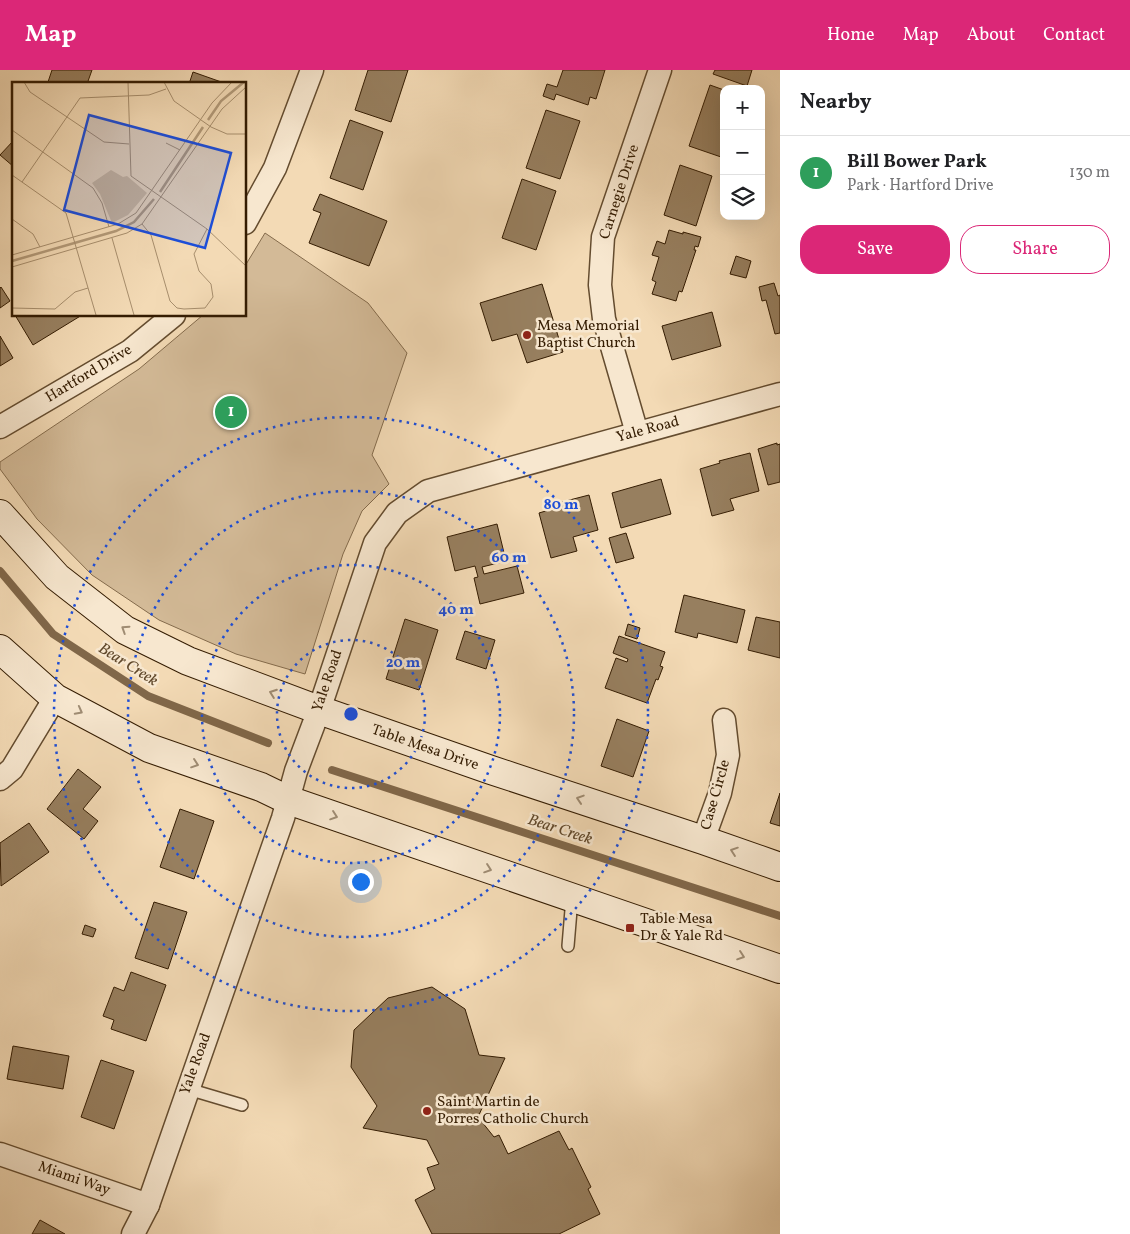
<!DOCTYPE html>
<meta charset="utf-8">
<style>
body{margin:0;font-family:Vollkorn,serif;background:#f2f2f2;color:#202124}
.controls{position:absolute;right:15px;top:15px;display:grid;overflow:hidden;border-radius:10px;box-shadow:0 5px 20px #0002}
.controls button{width:45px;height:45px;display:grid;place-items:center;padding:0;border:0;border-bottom:1px solid #e0e0e0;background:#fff;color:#202124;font:25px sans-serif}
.you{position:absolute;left:360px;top:811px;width:18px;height:18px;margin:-12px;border:4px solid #fff;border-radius:50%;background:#1a73e8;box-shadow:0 0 0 8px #1a73e833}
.badge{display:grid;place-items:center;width:32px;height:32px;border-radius:50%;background:#db2777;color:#fff;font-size:16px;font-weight:700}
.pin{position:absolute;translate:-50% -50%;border:2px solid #fff;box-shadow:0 1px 5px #0006}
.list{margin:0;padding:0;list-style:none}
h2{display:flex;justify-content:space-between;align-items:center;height:65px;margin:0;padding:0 20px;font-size:21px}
h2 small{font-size:16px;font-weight:400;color:#757577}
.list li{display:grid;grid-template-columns:32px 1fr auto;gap:15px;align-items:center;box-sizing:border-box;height:75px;padding:0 20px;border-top:1px solid #e0e0e0}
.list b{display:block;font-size:19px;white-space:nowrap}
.list p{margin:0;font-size:16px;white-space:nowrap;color:#757577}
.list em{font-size:16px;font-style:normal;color:#757577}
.actions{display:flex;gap:10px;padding:15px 20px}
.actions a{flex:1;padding:11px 0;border:1px solid #db2777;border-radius:20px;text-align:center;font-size:18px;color:#db2777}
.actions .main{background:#db2777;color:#fff}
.icon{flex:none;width:28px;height:28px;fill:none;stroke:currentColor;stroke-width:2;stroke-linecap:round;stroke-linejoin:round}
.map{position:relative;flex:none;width:780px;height:1164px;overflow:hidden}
header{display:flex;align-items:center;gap:30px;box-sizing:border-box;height:70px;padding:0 25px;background:#db2777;color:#fff}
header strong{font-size:24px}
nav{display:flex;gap:28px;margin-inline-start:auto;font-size:18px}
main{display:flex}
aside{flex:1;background:#fff}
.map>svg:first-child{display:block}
.green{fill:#d3ba97;stroke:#846b4c}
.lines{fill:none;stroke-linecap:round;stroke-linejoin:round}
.stream{stroke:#806749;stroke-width:8}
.building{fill:#977f5f;stroke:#341c02}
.lane-casing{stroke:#644c2f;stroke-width:14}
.street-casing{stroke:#644c2f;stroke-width:25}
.secondary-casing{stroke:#341c02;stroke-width:30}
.lane{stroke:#f7e7cf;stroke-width:11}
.street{stroke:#f7e7cf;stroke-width:22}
.secondary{stroke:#f7e7cf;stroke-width:28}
.oneway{stroke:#9f8c73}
.ring{fill:none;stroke:#1d4ed8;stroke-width:2.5;stroke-dasharray:2.5 5}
.poi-dot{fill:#8f2418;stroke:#f7e7cf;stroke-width:2}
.labels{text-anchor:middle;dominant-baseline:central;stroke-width:5;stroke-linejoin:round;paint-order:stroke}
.street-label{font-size:15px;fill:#341c02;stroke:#f7e7cf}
.poi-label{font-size:15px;fill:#341c02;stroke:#f7e7cf;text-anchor:start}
.water-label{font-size:16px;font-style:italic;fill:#60482b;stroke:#f7e7cf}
.inset-river{fill:none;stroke:#b29978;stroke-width:2.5}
.inset-road{fill:none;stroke:#a78e6d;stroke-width:1}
.view{fill:#1d4ed8;fill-opacity:0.15;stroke:#1d4ed8;stroke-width:2.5}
.inset-edge{fill:none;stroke:#341c02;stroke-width:2.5}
.centre{fill:#1d4ed8;stroke:#f7e7cf;stroke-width:2.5}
.ring-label{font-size:15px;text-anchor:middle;font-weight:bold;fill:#1d4ed8;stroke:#f7e7cf;stroke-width:5;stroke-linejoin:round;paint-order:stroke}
</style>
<header>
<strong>Map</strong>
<nav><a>Home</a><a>Map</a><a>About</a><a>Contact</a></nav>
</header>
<main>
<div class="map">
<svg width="780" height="1164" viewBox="0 0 780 1164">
<rect width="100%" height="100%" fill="#f3dab5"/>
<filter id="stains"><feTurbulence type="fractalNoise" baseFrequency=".004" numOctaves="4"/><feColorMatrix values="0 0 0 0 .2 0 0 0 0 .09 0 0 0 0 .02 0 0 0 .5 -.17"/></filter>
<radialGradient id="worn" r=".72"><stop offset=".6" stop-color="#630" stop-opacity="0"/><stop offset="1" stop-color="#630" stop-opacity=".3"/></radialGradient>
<path class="green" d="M 265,163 L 368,233 L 407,283 L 372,385 L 389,414 L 362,441 L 343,484 L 305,604 L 236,584 L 159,550 L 92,505 L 37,449 L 0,399 L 0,392 L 139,299 L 203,245 L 245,245 L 245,196 Z"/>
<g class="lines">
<g class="stream">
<path d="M 0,501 L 53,564 L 148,626 L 268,673"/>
<path d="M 332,700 L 780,846"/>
</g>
</g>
<g class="building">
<path d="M 52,0 L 92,0 L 87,14 L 52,14 L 48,12 Z"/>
<path d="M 368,0 L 408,0 L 391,52 L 355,40 Z"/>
<path d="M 563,0 L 605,0 L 596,29 L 590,27 L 588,35 L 556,24 L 554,30 L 543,26 L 547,14 L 557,17 Z"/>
<path d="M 715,0 L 752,0 L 747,16 L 713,4 Z"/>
<path d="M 193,2 L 227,14 L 189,14 Z"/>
<path d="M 710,15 L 724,20 L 724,88 L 689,76 Z"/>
<path d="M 546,40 L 580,51 L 560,109 L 526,98 Z"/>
<path d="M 350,50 L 383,62 L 363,120 L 330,108 Z"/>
<path d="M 14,70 L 14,97 L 0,85 Z"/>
<path d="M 680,95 L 712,106 L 696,156 L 664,145 Z"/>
<path d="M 522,109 L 556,121 L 536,180 L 502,168 Z"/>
<path d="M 320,124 L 387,151 L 369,196 L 309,173 L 321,143 L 313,140 Z"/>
<path d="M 669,160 L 683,164 L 683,162 L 701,167 L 698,177 L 695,176 L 694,180 L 696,180 L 682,222 L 679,221 L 676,231 L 652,224 L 656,212 L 652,210 L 659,187 L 652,185 L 657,171 L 665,174 Z"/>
<path d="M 736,186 L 751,191 L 746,208 L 730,204 Z"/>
<path d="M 774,213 L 778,226 L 780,225 L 780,263 L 775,264 L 766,230 L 762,231 L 759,217 Z"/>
<path d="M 542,214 L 563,282 L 527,293 L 517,264 L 492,271 L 480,233 Z"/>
<path d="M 1,217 L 10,231 L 0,238 L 0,218 Z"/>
<path d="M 712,242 L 721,276 L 672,290 L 662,256 Z"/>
<path d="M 15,245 L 82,245 L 33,275 Z"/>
<path d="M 0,266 L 13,288 L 0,296 Z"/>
<path d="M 777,373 L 777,375 L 780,374 L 780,412 L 768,415 L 758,379 Z"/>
<path d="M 750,383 L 759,421 L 730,429 L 734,440 L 712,446 L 700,399 L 720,393 L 719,391 Z"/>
<path d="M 661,409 L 671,444 L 621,458 L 612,423 Z"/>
<path d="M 589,425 L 598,460 L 573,467 L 577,481 L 551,488 L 539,443 L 559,437 L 558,433 Z"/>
<path d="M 497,454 L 506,491 L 482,497 L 484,504 L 517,496 L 524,523 L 480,534 L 474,508 L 478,507 L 475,496 L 455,501 L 447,467 Z"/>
<path d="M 626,463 L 634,488 L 616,493 L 609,468 Z"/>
<path d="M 684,525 L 745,540 L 737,573 L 698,563 L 697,568 L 675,562 Z"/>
<path d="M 756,547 L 780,552 L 780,588 L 748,580 Z"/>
<path d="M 405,549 L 438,560 L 419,620 L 386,609 Z"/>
<path d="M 628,554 L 640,558 L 637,569 L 625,565 Z"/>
<path d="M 465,561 L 495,570 L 486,599 L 456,589 Z"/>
<path d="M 619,566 L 665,582 L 660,596 L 663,597 L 658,610 L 656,609 L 647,633 L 605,618 L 616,588 L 627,592 L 628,589 L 613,583 Z"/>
<path d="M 617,649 L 649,661 L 633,707 L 601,696 Z"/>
<path d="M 78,699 L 101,717 L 83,739 L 98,751 L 84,769 L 47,739 Z"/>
<path d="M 780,723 L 780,756 L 770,753 Z"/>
<path d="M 180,739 L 214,751 L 194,809 L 160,797 Z"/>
<path d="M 29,753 L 49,782 L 1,816 L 0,773 Z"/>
<path d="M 154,832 L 187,842 L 168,899 L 135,888 Z"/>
<path d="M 85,855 L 96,859 L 93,867 L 82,864 Z"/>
<path d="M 131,902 L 166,915 L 146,971 L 111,959 L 114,950 L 103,946 L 114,917 L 124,921 Z"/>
<path d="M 432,917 L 465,939 L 479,985 L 505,988 L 478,1047 L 494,1067 L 499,1065 L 508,1084 L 559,1061 L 569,1080 L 572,1078 L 591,1117 L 588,1119 L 600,1144 L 559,1164 L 432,1164 L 415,1130 L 435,1119 L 427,1098 L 439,1094 L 427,1070 L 363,1058 L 377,1036 L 351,997 L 354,960 L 388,928 Z"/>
<path d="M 13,976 L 69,986 L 63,1019 L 7,1009 Z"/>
<path d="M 101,990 L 134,1001 L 114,1059 L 81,1047 Z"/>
<path d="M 40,1150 L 65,1164 L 32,1164 Z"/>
</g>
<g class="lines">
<g class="lane-casing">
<g id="lane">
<path d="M 568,876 L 572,828"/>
<path d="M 188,1019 L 242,1035"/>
</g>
</g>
<g class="street-casing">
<g id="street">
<path d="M 245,153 L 275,98 L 312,0"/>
<path d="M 0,357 L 130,281 L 174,245"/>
<path d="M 637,363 L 604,249 L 600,215 L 603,167 L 660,0"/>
<path d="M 0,709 L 12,699 L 55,628"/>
<path d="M 703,770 L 720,723 L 728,685 L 724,650"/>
<path d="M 0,1084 L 148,1135"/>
<path d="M 133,1164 L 148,1135 L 283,748 L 296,701 L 319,640 L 375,473 L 397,443 L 428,421 L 780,324"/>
</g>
</g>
<g class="secondary-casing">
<g id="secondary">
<path d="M 0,444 L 57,507 L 125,560 L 188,591 L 319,640 L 491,700 L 703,770 L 780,797"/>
<path d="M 0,579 L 55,628 L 149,678 L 261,717 L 288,730 L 780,899"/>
</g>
</g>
<use href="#lane" class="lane"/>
<use href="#street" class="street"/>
<use href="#secondary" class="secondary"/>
</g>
<defs><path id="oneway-chevron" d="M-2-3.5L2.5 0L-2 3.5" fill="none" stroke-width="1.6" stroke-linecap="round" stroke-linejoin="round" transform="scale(1.25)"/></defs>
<g class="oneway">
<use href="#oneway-chevron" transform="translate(125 559) rotate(-147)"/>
<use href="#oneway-chevron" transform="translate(273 623) rotate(-160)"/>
<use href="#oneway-chevron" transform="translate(79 641) rotate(28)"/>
<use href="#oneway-chevron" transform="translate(195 694) rotate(19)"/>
<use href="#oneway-chevron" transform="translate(580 729) rotate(-162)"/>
<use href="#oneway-chevron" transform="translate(334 746) rotate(19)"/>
<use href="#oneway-chevron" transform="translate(734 781) rotate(-161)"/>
<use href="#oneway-chevron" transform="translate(488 799) rotate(19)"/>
<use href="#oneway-chevron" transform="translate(741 886) rotate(19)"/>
</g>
<g class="ring">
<circle cx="351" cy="644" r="74"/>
<circle cx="351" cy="644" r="149"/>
<circle cx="351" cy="644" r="223"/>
<circle cx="351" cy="644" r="297"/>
</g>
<g class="poi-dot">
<circle cx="527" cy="265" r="5"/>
<rect x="625" y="853" width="10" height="10" rx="2.5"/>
<circle cx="427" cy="1041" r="5"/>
</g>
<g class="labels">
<g class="street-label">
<text transform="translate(620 122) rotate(-72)">Carnegie Drive</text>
<text transform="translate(89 304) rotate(-31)">Hartford Drive</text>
<text transform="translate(648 360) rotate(-15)">Yale Road</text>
<text transform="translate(328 611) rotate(-71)">Yale Road</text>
<text transform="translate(425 678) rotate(19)">Table Mesa Drive</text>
<text transform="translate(716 725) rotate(-74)">Case Circle</text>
<text transform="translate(196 994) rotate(-70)">Yale Road</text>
<text transform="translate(74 1109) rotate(19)">Miami Way</text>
</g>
<g class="poi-label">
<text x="537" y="256">Mesa Memorial<tspan x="537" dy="17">Baptist Church</tspan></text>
<text x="640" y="849">Table Mesa<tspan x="640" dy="17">Dr &amp; Yale Rd</tspan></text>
<text x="437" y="1032">Saint Martin de<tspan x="437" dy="17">Porres Catholic Church</tspan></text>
</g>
<g class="water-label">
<text transform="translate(128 595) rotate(32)">Bear Creek</text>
<text transform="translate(560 760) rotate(18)">Bear Creek</text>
</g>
</g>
<g transform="translate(12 12)">
<rect width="234" height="234" fill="#f3dab5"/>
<path d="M 99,88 L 111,95 L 115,94 L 135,111 L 116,133 L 100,141 L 88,112 L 80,101 Z" fill="#d3ba97"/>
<path class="inset-river" d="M 196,38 L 209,19 L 232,0M 148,110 L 191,45M 0,179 L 104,149 L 122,140 L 142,117"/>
<path class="inset-road" d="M 12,0 L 18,10 L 92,60 L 117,62M 116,0 L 119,94 L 195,147 L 234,184M 152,0 L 162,19 L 199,45 L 215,52 L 234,52M 0,48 L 81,106 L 90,121 L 97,145M 154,61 L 168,68M 0,93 L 54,131 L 84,233M 10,100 L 68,16 L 137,13 L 154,7M 0,137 L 21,152 L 28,165M 130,142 L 139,153 L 158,219 L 165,226 L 172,227 L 193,226 L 201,215 L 199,202 L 187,189 L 182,172 L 195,147M 100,156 L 122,233M 0,173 L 106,142 L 124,131 L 200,21 L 220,0M 0,185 L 115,151 L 130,142 L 210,27 L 234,5M 0,226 L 43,227 L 63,210 L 76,206"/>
<path class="view" d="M 77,33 L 219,71 L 193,166 L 52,128 Z"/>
<rect width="234" height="234" class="inset-edge"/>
</g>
<circle cx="351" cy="644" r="8" class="centre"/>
<g class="ring-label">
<text x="561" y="439">80 m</text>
<text x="509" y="492">60 m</text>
<text x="456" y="544">40 m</text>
<text x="403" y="597">20 m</text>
</g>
<rect width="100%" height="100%" filter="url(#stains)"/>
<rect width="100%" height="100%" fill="url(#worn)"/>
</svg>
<div class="controls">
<button>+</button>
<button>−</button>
<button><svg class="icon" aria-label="layers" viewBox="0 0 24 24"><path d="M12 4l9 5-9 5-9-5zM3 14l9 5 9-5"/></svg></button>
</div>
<div class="you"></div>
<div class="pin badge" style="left:231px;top:342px;background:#2e9e5b">1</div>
</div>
<aside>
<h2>Nearby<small></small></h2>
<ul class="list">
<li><span class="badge" style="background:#2e9e5b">1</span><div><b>Bill Bower Park</b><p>Park · Hartford Drive</p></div><em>130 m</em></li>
</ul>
<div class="actions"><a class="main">Save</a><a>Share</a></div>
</aside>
</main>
